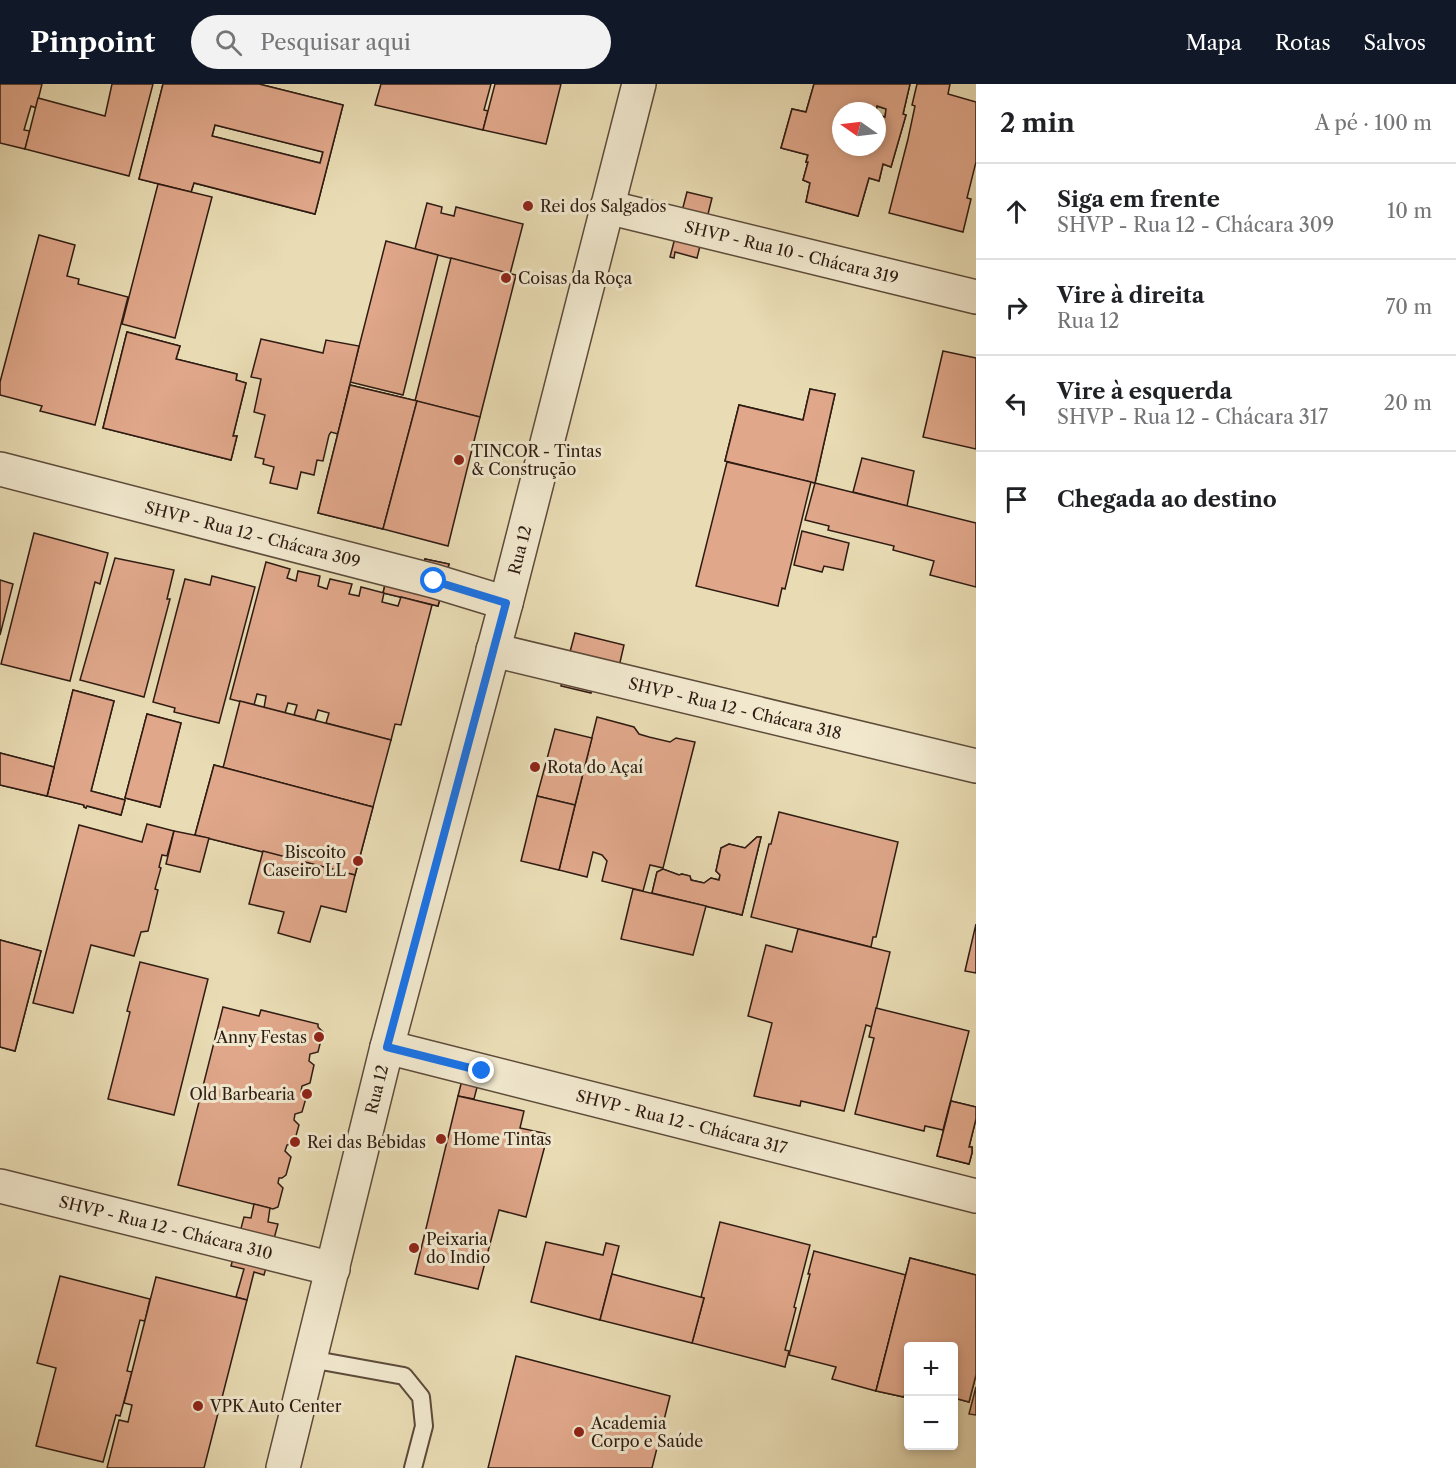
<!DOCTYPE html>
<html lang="pt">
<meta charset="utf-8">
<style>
body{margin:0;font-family:"Libre Caslon Text",serif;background:#f2f2f2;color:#202124}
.controls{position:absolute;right:18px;bottom:18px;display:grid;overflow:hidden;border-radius:6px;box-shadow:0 3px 9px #0003}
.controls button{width:54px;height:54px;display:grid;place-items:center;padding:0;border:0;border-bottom:2px solid #e0e0e0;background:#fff;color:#202124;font:30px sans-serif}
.compass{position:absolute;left:832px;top:18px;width:54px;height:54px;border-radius:50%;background:#fff;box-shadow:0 3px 9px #0003;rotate:284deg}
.stop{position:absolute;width:18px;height:18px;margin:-14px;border:4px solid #1a73e8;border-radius:50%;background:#fff}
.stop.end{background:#1a73e8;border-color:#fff;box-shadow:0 2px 6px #0008}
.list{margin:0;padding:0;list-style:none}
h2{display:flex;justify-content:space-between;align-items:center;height:78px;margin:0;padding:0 24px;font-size:26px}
h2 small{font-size:20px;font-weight:400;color:#757577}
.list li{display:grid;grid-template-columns:39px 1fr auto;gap:18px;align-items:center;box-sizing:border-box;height:96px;padding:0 24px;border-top:2px solid #e0e0e0}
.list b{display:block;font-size:22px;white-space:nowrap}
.list p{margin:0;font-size:20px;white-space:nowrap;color:#757577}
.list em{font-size:20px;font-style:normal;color:#757577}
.icon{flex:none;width:33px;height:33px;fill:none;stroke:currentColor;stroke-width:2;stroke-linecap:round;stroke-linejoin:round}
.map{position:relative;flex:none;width:976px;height:1384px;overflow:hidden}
header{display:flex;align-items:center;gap:36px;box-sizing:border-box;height:84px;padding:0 30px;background:#111827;color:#fff}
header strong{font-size:28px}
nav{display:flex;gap:33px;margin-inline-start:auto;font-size:21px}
.search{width:420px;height:54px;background:#f2f2f2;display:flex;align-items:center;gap:15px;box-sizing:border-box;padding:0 21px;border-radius:33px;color:#757577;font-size:22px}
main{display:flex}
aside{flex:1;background:#fff}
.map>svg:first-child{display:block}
.building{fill:#e0a78a;stroke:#2e1b12;stroke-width:1.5;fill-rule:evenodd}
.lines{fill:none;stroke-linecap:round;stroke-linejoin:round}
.service-casing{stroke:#5d4b3a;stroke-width:20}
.minor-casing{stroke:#5d4b3a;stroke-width:36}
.tertiary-casing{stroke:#5d4b3a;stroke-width:36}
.service{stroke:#f1e8ce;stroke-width:16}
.minor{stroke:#f1e8ce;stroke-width:33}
.tertiary{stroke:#f1e8ce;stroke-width:33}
.route{stroke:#1a73e8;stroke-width:8}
.poi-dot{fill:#8f2418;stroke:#f1e8ce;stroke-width:2}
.labels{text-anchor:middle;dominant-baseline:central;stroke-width:6;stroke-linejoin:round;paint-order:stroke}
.poi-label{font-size:16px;fill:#2e1b12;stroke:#f1e8ce;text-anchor:start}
.street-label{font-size:16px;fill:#2e1b12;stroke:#f1e8ce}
</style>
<header>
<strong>Pinpoint</strong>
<div class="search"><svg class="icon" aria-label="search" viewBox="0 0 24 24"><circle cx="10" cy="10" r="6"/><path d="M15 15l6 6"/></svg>Pesquisar aqui</div>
<nav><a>Mapa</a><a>Rotas</a><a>Salvos</a></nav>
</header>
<main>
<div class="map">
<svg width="976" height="1384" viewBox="0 0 976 1384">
<rect width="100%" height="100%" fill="#e9dcb4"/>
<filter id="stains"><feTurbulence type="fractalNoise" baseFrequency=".00333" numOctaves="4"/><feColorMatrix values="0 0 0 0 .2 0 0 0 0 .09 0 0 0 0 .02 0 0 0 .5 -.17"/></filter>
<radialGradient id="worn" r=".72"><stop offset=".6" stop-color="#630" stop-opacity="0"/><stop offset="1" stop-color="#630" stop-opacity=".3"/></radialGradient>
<g class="building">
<path d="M 0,0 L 42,0 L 36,24 L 31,22 L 24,46 L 30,47 L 25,65 L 0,59 Z"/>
<path d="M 112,0 L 153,0 L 129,92 L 25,65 L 38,14 L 105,32 Z"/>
<path d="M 163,0 L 259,0 L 343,21 L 315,130 L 194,99 L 191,108 L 139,95 ZM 215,41 L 323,68 L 320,79 L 212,52 Z"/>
<path d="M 163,0 L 259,0 L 343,21 L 315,130 L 194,99 L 191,108 L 139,95 ZM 215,41 L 323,68 L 320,79 L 212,52 Z"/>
<path d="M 381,0 L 491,0 L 484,26 L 488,27 L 483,46 L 375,21 Z"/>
<path d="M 495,0 L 561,0 L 546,60 L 483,46 Z"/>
<path d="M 814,0 L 910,0 L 903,30 L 906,31 L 891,83 L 883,80 L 879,97 L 869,94 L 858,132 L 806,118 L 810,99 L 803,96 L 808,78 L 806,78 L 808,71 L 781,64 L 792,25 L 806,28 ZM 877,22 L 886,25 L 885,33 L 877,31 L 877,63 L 841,63 L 841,27 L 876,27 Z"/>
<path d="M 814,0 L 910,0 L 903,30 L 906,31 L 891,83 L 883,80 L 879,97 L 869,94 L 858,132 L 806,118 L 810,99 L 803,96 L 808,78 L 806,78 L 808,71 L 781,64 L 792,25 L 806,28 ZM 877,22 L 886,25 L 885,33 L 877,31 L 877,63 L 841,63 L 841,27 L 876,27 Z"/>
<path d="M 917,0 L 950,0 L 948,10 L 976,18 L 976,78 L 967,114 L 971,115 L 963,148 L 889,129 L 908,55 L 915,22 L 912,21 Z"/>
<path d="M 158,100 L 212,113 L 175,254 L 122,240 Z"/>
<path d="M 687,108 L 712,114 L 697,174 L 675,168 L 674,174 L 670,173 Z"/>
<path d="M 427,119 L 442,123 L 441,129 L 454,132 L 456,123 L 523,140 L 510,190 L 415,165 Z"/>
<path d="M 39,151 L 75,161 L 67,192 L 79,195 L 78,200 L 128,213 L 95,341 L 40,327 L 42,322 L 0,311 L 0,298 Z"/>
<path d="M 386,157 L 438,171 L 403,311 L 350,298 Z"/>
<path d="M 451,174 L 516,191 L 480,333 L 415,317 Z"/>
<path d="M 127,248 L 180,262 L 176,275 L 237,290 L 236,296 L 246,299 L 233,352 L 237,352 L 231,376 L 103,344 Z"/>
<path d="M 127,248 L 180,262 L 176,275 L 237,290 L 236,296 L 246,299 L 233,352 L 237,352 L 231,376 L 103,344 Z"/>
<path d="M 261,255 L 323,269 L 326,256 L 359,262 L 338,350 L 331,348 L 329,351 L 323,377 L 317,376 L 314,391 L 301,388 L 297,405 L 270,399 L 274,383 L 263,380 L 264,375 L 255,373 L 265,331 L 254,328 L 261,295 L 251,293 Z"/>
<path d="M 943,267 L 976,274 L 976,365 L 923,353 Z"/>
<path d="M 350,301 L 417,317 L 383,445 L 318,429 Z"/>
<path d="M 350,301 L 417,317 L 383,445 L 318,429 Z"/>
<path d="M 810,305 L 835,310 L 815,399 L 725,377 L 739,321 L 803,336 Z"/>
<path d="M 810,305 L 835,310 L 815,399 L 725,377 L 739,321 L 803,336 Z"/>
<path d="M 417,317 L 480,333 L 448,462 L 383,445 Z"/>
<path d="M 862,374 L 914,387 L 907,422 L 853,408 Z"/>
<path d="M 727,378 L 811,398 L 785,505 L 782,504 L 778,522 L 696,502 Z"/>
<path d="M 815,399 L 976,439 L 976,503 L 930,491 L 934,477 L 893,466 L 894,462 L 828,446 L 829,442 L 805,436 Z"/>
<path d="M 802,447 L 849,459 L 843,486 L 824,482 L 822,488 L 794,481 Z"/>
<path d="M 34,449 L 108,469 L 100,500 L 95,498 L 70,597 L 1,580 Z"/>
<path d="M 115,474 L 174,486 L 167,515 L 170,515 L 144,613 L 80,596 Z"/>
<path d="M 425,475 L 449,480 L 438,522 L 383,509 L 388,489 L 420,497 Z"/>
<path d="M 425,475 L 449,480 L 438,522 L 383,509 L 388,489 L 420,497 Z"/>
<path d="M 266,478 L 290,485 L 287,494 L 296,497 L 298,487 L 320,492 L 318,502 L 327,505 L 330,495 L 352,500 L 349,510 L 359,512 L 361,503 L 384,509 L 382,518 L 398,522 L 401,513 L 432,521 L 401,641 L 395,640 L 391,656 L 326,639 L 329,629 L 318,626 L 315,636 L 294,631 L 297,621 L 288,619 L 285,629 L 264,624 L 266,612 L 257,610 L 254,621 L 230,615 Z"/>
<path d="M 212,492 L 255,503 L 219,639 L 174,628 L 175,624 L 153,618 L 185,495 L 210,501 Z"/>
<path d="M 0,496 L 13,500 L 0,551 Z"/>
<path d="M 575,549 L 624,561 L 618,587 L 597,581 L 591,609 L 561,602 Z"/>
<path d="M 73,606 L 114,617 L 91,707 L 125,716 L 121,731 L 87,722 L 86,724 L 84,723 L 84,721 L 47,712 Z"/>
<path d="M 73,606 L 114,617 L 91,707 L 125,716 L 121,731 L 87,722 L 86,724 L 84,723 L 84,721 L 47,712 Z"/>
<path d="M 240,617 L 391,656 L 373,723 L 223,684 Z"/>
<path d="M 147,630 L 181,639 L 160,723 L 125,714 Z"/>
<path d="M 147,630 L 181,639 L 160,723 L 125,714 Z"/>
<path d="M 597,633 L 634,643 L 639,650 L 649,653 L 670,658 L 676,654 L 695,658 L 663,784 L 650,781 L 643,807 L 602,797 L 607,777 L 602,771 L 593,768 L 587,793 L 559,786 Z"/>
<path d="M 555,645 L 592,654 L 575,721 L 537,712 Z"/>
<path d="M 0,669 L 54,683 L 47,712 L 0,701 Z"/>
<path d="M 0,669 L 54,683 L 47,712 L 0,701 Z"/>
<path d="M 214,681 L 373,723 L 355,791 L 195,751 Z"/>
<path d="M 214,681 L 373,723 L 355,791 L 195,751 Z"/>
<path d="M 537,712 L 575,721 L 559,786 L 521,777 Z"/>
<path d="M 779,728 L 898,758 L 876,853 L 873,853 L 871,863 L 751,833 L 769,760 L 771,760 Z"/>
<path d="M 147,740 L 174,747 L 167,772 L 162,771 L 159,783 L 161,784 L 155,805 L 158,806 L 148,847 L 141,848 L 134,872 L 91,861 L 73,929 L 33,919 L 79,741 L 142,758 Z"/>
<path d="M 174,747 L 209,754 L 200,788 L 166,780 Z"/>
<path d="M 757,753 L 761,753 L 742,831 L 652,809 L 657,788 L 663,785 L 679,791 L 682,790 L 690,792 L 691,796 L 704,799 L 711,794 L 719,796 L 720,791 L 716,787 L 721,764 L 729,760 L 745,764 Z"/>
<path d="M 757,753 L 761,753 L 742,831 L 652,809 L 657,788 L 663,785 L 679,791 L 682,790 L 690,792 L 691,796 L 704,799 L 711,794 L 719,796 L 720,791 L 716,787 L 721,764 L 729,760 L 745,764 Z"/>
<path d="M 263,767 L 355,791 L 346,828 L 321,822 L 310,858 L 278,849 L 284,828 L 249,820 Z"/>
<path d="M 633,805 L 706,822 L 693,871 L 621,855 Z"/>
<path d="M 976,840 L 976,889 L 965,887 Z"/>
<path d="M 798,845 L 890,868 L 872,943 L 866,941 L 844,1027 L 801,1017 L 800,1022 L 754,1012 L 772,939 L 748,932 L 766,861 L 792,868 Z"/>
<path d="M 0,856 L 41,867 L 15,967 L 0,963 Z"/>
<path d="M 0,856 L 41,867 L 15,967 L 0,963 Z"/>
<path d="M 140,878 L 208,895 L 174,1031 L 108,1015 L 130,928 L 127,927 Z"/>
<path d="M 223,923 L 259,932 L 261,926 L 318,940 L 318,943 L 323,948 L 318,968 L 310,970 L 309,977 L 314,981 L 310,999 L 302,1002 L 301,1008 L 306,1014 L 302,1028 L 295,1030 L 294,1036 L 299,1041 L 294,1059 L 287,1061 L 285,1067 L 291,1073 L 286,1091 L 282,1094 L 279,1094 L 278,1099 L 283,1104 L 278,1123 L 273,1125 L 178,1101 Z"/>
<path d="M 876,924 L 969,947 L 943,1046 L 925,1042 L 924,1047 L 855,1030 L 874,954 L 869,953 Z"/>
<path d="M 465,984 L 481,988 L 474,1015 L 458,1012 Z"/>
<path d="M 458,1012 L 524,1027 L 520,1044 L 548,1050 L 526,1133 L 499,1126 L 478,1205 L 415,1190 Z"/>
<path d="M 951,1017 L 976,1023 L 976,1035 L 969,1063 L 972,1063 L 972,1069 L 969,1080 L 937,1072 Z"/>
<path d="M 951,1017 L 976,1023 L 976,1035 L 969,1063 L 972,1063 L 972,1069 L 969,1080 L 937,1072 Z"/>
<path d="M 254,1120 L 270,1124 L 268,1138 L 278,1140 L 264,1191 L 254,1188 L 247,1216 L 236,1213 L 244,1185 L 231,1182 L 244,1133 L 251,1134 Z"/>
<path d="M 720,1138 L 810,1161 L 794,1223 L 796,1224 L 785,1266 L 789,1267 L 785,1283 L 692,1259 L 704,1214 L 701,1213 Z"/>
<path d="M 546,1158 L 603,1171 L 606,1159 L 619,1162 L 600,1236 L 531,1218 Z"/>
<path d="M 814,1167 L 906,1191 L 876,1307 L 832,1295 L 836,1283 L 789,1271 L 810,1190 L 808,1190 Z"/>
<path d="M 910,1174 L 976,1191 L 976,1291 L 969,1318 L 954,1314 L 954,1262 L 908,1262 L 908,1303 L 907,1302 L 904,1313 L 876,1307 Z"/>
<path d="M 910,1174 L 976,1191 L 976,1291 L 969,1318 L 954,1314 L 954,1262 L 908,1262 L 908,1303 L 907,1302 L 904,1313 L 876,1307 Z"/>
<path d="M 612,1190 L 704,1214 L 692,1259 L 600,1236 Z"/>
<path d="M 60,1192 L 150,1215 L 145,1237 L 140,1236 L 127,1287 L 132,1288 L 120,1332 L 116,1331 L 103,1378 L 36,1362 L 56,1284 L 37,1279 Z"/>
<path d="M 156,1193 L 247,1216 L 204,1384 L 107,1384 L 119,1336 L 128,1338 L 132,1321 L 124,1319 Z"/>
<path d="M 516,1272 L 670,1312 L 652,1384 L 488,1384 Z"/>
<path d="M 976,1303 L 976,1331 L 969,1330 Z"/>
</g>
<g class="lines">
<g class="service-casing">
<path id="service" d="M 310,1275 L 404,1292 L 421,1313 L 424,1342 L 413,1384"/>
</g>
<g class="minor-casing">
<g id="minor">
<path id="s1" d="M 607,123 L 976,213"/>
<path id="s2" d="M 0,385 L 434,497 L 506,519"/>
<path id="s3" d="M 493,566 L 976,682"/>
<path id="s4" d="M 387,963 L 976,1112"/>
<path id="s5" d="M 0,1102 L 333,1185"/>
</g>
</g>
<g class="tertiary-casing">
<g id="tertiary">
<path id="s6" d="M 283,1384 L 387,963 L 506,519 L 639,0"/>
</g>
</g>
<use href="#service" class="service"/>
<use href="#minor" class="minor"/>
<use href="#tertiary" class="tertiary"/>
</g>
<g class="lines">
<path class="route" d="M 434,497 L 506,519 L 387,963 L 482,987"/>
</g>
<g class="poi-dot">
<circle cx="528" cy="122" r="6"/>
<circle cx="506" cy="194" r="6"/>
<circle cx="459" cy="376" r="6"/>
<circle cx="535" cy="683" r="6"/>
<circle cx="358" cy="777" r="6"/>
<circle cx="319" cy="953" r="6"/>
<circle cx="307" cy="1010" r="6"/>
<circle cx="441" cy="1055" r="6"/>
<circle cx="295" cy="1058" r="6"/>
<circle cx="414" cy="1164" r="6"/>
<circle cx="198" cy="1322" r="6"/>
<circle cx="579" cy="1348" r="6"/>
</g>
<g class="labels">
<g class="poi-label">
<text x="540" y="122">Rei dos Salgados</text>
<text x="518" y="194">Coisas da Roça</text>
<text x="471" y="367">TINCOR - Tintas<tspan x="471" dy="18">&amp; Construção</tspan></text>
<text x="547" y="683">Rota do Açaí</text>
<text x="346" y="768" text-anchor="end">Biscoito<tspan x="346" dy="18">Caseiro LL</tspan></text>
<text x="307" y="953" text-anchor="end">Anny Festas</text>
<text x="295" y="1010" text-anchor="end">Old Barbearia</text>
<text x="453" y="1055">Home Tintas</text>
<text x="307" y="1058">Rei das Bebidas</text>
<text x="426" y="1155">Peixaria<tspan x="426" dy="18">do Indio</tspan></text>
<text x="210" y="1322">VPK Auto Center</text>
<text x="591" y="1339">Academia<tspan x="591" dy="18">Corpo e Saúde</tspan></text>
</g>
<g class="street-label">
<text stroke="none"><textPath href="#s1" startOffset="190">SHVP - Rua 10 - Chácara 319</textPath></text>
<text stroke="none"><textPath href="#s2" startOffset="261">SHVP - Rua 12 - Chácara 309</textPath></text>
<text stroke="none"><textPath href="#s6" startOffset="948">Rua 12</textPath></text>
<text stroke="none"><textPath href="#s3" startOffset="249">SHVP - Rua 12 - Chácara 318</textPath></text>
<text stroke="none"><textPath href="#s6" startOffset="390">Rua 12</textPath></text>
<text stroke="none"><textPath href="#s4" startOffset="304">SHVP - Rua 12 - Chácara 317</textPath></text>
<text stroke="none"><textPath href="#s5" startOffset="171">SHVP - Rua 12 - Chácara 310</textPath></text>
</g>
</g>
<rect width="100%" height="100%" filter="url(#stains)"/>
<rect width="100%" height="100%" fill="url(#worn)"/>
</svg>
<div class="controls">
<button>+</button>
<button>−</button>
</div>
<svg class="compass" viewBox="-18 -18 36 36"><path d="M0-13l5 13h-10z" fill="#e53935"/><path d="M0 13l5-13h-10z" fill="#757577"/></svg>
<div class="stop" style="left:434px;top:497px"></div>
<div class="stop end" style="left:482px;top:987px"></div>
</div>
<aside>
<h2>2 min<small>A pé · 100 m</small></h2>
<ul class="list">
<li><svg class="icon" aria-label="ahead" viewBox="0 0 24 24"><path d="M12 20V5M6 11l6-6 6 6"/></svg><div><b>Siga em frente</b><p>SHVP - Rua 12 - Chácara 309</p></div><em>10 m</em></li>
<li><svg class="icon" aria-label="right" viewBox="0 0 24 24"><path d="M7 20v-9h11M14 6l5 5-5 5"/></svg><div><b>Vire à direita</b><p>Rua 12</p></div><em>70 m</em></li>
<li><svg class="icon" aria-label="left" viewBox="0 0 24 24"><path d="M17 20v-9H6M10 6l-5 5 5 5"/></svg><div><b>Vire à esquerda</b><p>SHVP - Rua 12 - Chácara 317</p></div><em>20 m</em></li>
<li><svg class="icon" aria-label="arrive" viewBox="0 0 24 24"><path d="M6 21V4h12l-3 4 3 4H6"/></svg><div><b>Chegada ao destino</b></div></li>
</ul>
</aside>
</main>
